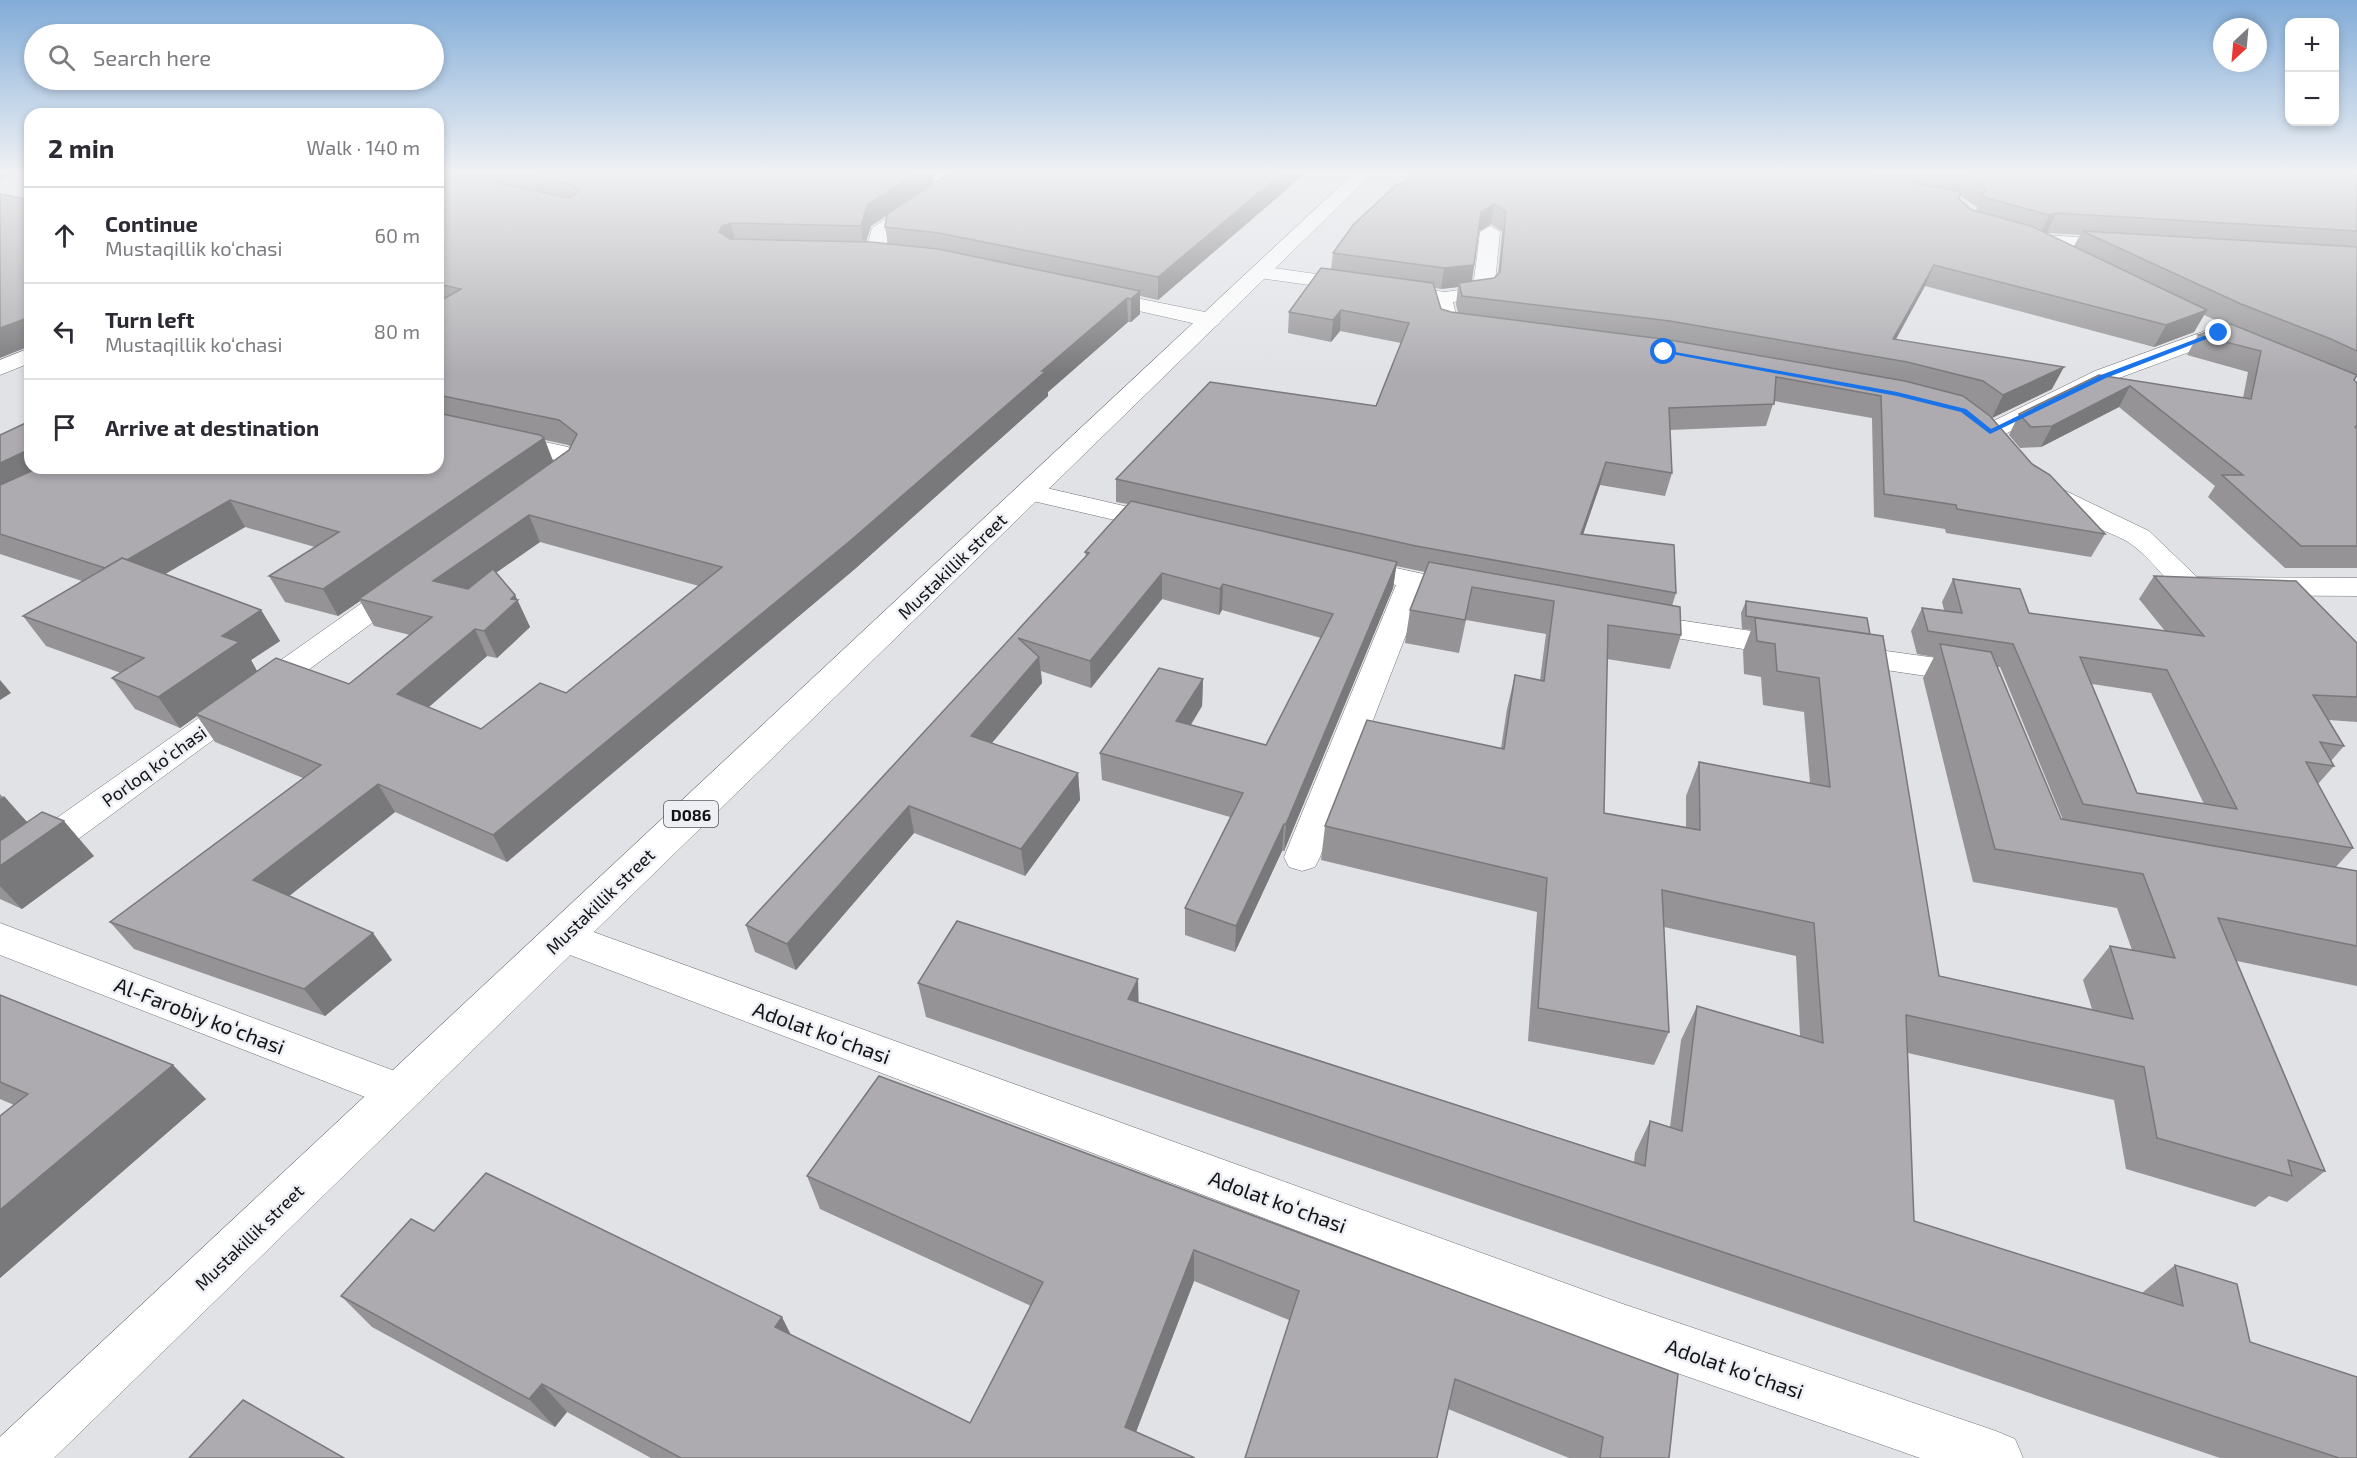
<!DOCTYPE html>
<meta charset="utf-8">
<style>
body{margin:0;font-family:"Exo 2",sans-serif;background:#f2f2f3;color:#2b2b33}
.controls{position:absolute;right:18px;top:18px;display:grid;overflow:hidden;border-radius:12px;box-shadow:0 3px 9px #0003}
.controls button{width:54px;height:54px;display:grid;place-items:center;padding:0;border:0;border-bottom:2px solid #e1e1e2;background:#fff;color:#2b2b33;font:30px sans-serif}
.compass{position:absolute;left:2213px;top:18px;width:54px;height:54px;border-radius:50%;background:#fff;box-shadow:0 3px 9px #0003;rotate:206deg}
.stop{position:absolute;width:18px;height:18px;margin:-14px;border:4px solid #1a73e8;border-radius:50%;background:#fff}
.stop.end{background:#1a73e8;border-color:#fff;box-shadow:0 2px 6px #0008}
.list{margin:0;padding:0;list-style:none}
h2{display:flex;justify-content:space-between;align-items:center;height:78px;margin:0;padding:0 24px;font-size:26px}
h2 small{font-size:20px;font-weight:400;color:#7c7c81}
.list li{display:grid;grid-template-columns:39px 1fr auto;gap:18px;align-items:center;box-sizing:border-box;height:96px;padding:0 24px;border-top:2px solid #e1e1e2}
.list b{display:block;font-size:22px;white-space:nowrap}
.list p{margin:0;font-size:20px;white-space:nowrap;color:#7c7c81}
.list em{font-size:20px;font-style:normal;color:#7c7c81}
.icon{flex:none;width:33px;height:33px;fill:none;stroke:currentColor;stroke-width:2;stroke-linecap:round;stroke-linejoin:round}
.map{position:relative;flex:none;width:2357px;height:1458px;overflow:hidden}
.search{position:absolute;background:#fff;box-shadow:0 3px 9px #0003;left:24px;top:24px;width:420px;height:66px;display:flex;align-items:center;gap:15px;box-sizing:border-box;padding:0 21px;border-radius:33px;color:#7c7c81;font-size:22px}
.panel{position:absolute;background:#fff;box-shadow:0 3px 9px #0003;left:24px;top:108px;width:420px;height:366px;border-radius:18px}
.map>svg:first-child{display:block}
.lines{fill:none;stroke-linecap:round;stroke-linejoin:round}
.street-casing{stroke:#707276;stroke-width:1}
.primary-casing{stroke:#707276;stroke-width:1}
.street{fill:#fff;fill-rule:evenodd}
.primary{fill:#fff;fill-rule:evenodd}
.wall{fill:#959396;fill-rule:evenodd}
.shaded-wall{fill:#79787a}
.building{fill:#adabaf;stroke:#79787a;stroke-width:1.5;fill-rule:evenodd}
.route{fill:#1a73e8}
.labels{text-anchor:middle;dominant-baseline:central;stroke-width:5;stroke-linejoin:round;paint-order:stroke}
.shield{fill:#edeff4;stroke:#545558;stroke-width:1.5}
.shield-label{font-size:16px;font-weight:bold;fill:#121315}
.street-label{font-size:18px;fill:#121315;stroke:#edeff4}
.near-street-label{font-size:21px;fill:#121315;stroke:#edeff4}
</style>
<div class="map">
<svg width="2357" height="1458" viewBox="0 0 2357 1458">
<rect width="100%" height="100%" fill="#e0e2e6"/>
<g class="lines">
<g class="street-casing">
<g id="street">
<path d="M 903,171 L 934,171 L 958,176 L 961,180 L 955,189 L 888,234 L 886,250 L 913,253 L 916,257 L 913,261 L 868,260 L 865,256 L 872,228 L 940,183 L 906,175 Z"/>
<path d="M 1490,226 L 1500,232 L 1494,293 L 1490,297 L 1453,302 L 1457,319 L 1486,323 L 1489,328 L 1486,333 L 1478,335 L 1440,329 L 1432,302 L 1259,278 L 1252,276 L 1249,272 L 1252,268 L 1259,266 L 1445,292 L 1473,288 L 1480,232 Z"/>
<path d="M 2030,234 L 2122,240 L 2129,242 L 2132,246 L 2129,250 L 2122,252 L 2023,244 L 2020,240 Z"/>
<path d="M 1097,290 L 1210,313 L 1218,315 L 1221,320 L 1218,325 L 1210,327 L 1090,300 L 1086,296 L 1090,292 Z"/>
<path d="M 2219,326 L 2227,328 L 2230,333 L 2227,338 L 2111,381 L 2005,434 L 2025,457 L 2021,462 C 2001,467 1988,448 1978,432 L 1981,427 L 2095,371 Z"/>
<path d="M 30,348 L 30,363 L 0,375 L 0,360 Z"/>
<path d="M 438,419 L 568,447 L 584,460 C 578,479 558,495 538,490 L 534,484 L 557,462 L 551,458 L 438,433 Z"/>
<path d="M 2047,482 L 2149,531 L 2197,577 L 2357,578 L 2357,596 L 2189,595 L 2179,592 C 2163,577 2147,554 2128,542 C 2101,526 2052,517 2034,490 L 2038,484 Z"/>
<path d="M 1029,484 L 1172,517 L 1176,523 L 1172,529 L 1162,531 L 1020,498 L 1016,492 L 1020,486 Z"/>
<path d="M 1350,558 L 1474,585 L 1479,591 L 1474,597 L 1464,600 L 1423,591 L 1320,857 L 1315,867 L 1302,871 L 1289,867 L 1284,857 L 1396,585 L 1340,573 L 1336,567 L 1340,561 Z"/>
<path d="M 403,578 L 413,581 L 418,587 L 413,593 L 13,887 L 0,891 L 0,858 L 393,581 Z"/>
<path d="M 1638,614 L 1792,637 L 1803,640 L 1807,647 L 1803,654 L 1792,657 L 1627,630 L 1623,623 L 1627,616 Z"/>
<path d="M 1843,645 L 1973,663 L 1984,666 L 1989,673 L 1984,680 L 1973,683 L 1832,662 L 1828,655 L 1832,648 Z"/>
<path d="M 563,921 L 1620,1303 L 1996,1431 L 2015,1439 L 2023,1458 L 1920,1458 L 1620,1353 L 549,947 L 544,936 L 549,925 Z"/>
<path d="M 0,923 L 416,1079 L 422,1092 L 416,1105 L 401,1111 L 0,955 Z"/>
</g>
</g>
<g class="primary-casing">
<path id="primary" d="M 1356,171 L 1375,171 L 54,1458 L 0,1458 L 0,1437 Z"/>
</g>
<use href="#street" class="street"/>
<use href="#primary" class="primary"/>
</g>
<g class="wall">
<path d="M 438,171 L 451,171 L 448,172 L 461,174 L 459,171 L 933,171 L 934,183 L 951,172 L 943,171 L 1308,171 L 1158,300 L 1140,296 L 1140,314 L 1131,322 L 1128,322 L 1048,392 L 1048,396 L 856,568 L 507,862 L 395,812 L 289,896 L 392,960 L 325,1016 L 134,949 L 110,922 L 303,778 L 215,742 L 197,716 L 180,728 L 135,709 L 112,678 L 121,673 L 46,646 L 23,616 L 82,581 L 0,554 L 0,435 L 30,468 L 438,468 ZM 886,216 L 885,227 L 888,244 L 866,242 L 871,226 ZM 545,440 L 568,445 L 571,447 L 569,450 L 553,461 ZM 245,527 L 315,547 L 269,576 L 285,602 L 338,616 L 360,601 L 374,626 L 410,635 L 349,684 L 257,671 L 251,660 L 280,641 L 261,610 L 165,574 ZM 540,542 L 699,586 L 566,693 L 481,729 L 428,707 L 487,656 L 497,658 L 530,627 L 515,595 L 496,572 Z"/>
<path d="M 1418,171 L 2357,171 L 2357,374 L 2354,380 L 2357,383 L 2357,568 L 2285,568 L 2208,497 L 2215,486 L 2119,407 L 2041,447 L 2020,448 L 2009,435 L 2019,414 L 2099,375 L 2243,398 L 2248,372 L 2187,355 L 2198,335 L 2226,325 L 2204,315 L 2194,332 L 2154,347 L 1925,286 L 1896,339 L 2052,389 L 1992,418 L 2032,464 L 2105,534 L 2091,557 L 1946,533 L 1945,529 L 1874,517 L 1872,418 L 1774,401 L 1766,426 L 1670,430 L 1672,473 L 1665,496 L 1600,485 L 1583,534 L 1676,593 L 1672,606 L 1681,635 L 1670,669 L 1607,659 L 1604,813 L 1686,827 L 1686,796 L 1699,762 L 1810,783 L 1804,712 L 1763,705 L 1761,677 L 1744,674 L 1743,651 L 1751,630 L 1742,629 L 1741,613 L 1746,601 L 1870,634 L 1939,976 L 2092,1009 L 2083,980 L 2110,946 L 2132,950 L 2117,908 L 1973,882 L 1923,678 L 1934,657 L 1917,654 L 1911,631 L 1922,608 L 1944,610 L 1942,602 L 1953,579 L 2029,613 L 2165,631 L 2139,599 L 2154,576 L 2357,643 L 2357,722 L 2329,720 L 2344,746 L 2331,761 L 2334,766 L 2318,784 L 2353,848 L 2336,867 L 2357,871 L 2357,986 L 2237,961 L 2325,1171 L 2287,1202 L 2269,1196 L 2255,1207 L 2126,1169 L 2114,1100 L 1908,1053 L 1914,1221 L 2142,1293 L 2175,1265 L 2250,1342 L 2357,1458 L 2220,1458 L 926,1017 L 918,983 L 1139,1002 L 1634,1162 L 1635,1153 L 1650,1121 L 1670,1127 L 1681,1040 L 1697,1006 L 1800,1036 L 1796,956 L 1664,927 L 1669,1032 L 1654,1065 L 1528,1041 L 1537,912 L 1321,860 L 1325,826 L 1501,748 L 1507,709 L 1515,675 L 1540,680 L 1546,634 L 1466,620 L 1459,653 L 1405,643 L 1410,610 L 1425,572 L 1396,566 L 1393,588 L 1284,851 L 1282,851 L 1235,952 L 1185,935 L 1185,908 L 1230,817 L 1102,780 L 1100,753 L 1203,679 L 1202,706 L 1191,725 L 1266,745 L 1321,638 L 1222,610 L 1219,615 L 1162,599 L 1091,688 L 1041,671 L 1042,683 L 992,743 L 1078,773 L 1080,800 L 1025,876 L 914,833 L 796,970 L 755,952 L 746,925 L 1086,557 L 1085,552 L 1128,504 L 1116,502 L 1116,479 L 1376,406 L 1401,343 L 1340,331 L 1331,342 L 1288,333 L 1289,312 L 1331,270 L 1333,253 ZM 1960,196 L 1962,197 L 1977,207 L 1976,211 L 1972,210 L 1959,199 ZM 1491,224 L 1502,232 L 1498,274 L 1494,278 L 1472,281 L 1479,231 ZM 2046,233 L 2047,233 L 2080,235 L 2074,246 ZM 1458,287 L 1456,304 L 1458,313 L 1451,312 L 1441,309 L 1435,288 L 1441,289 ZM 1997,667 L 2000,667 L 2063,820 L 2061,819 ZM 2092,684 L 2151,693 L 2204,804 L 2137,793 Z"/>
<path d="M 0,794 L 27,822 L 94,856 L 22,909 L 0,899 Z"/>
<path d="M 0,995 L 206,1099 L 0,1278 L 0,1116 L 14,1105 L 0,1099 Z"/>
<path d="M 879,1076 L 1669,1458 L 1569,1458 L 1448,1409 L 1289,1320 L 1194,1281 L 1136,1432 L 1195,1458 L 651,1458 L 567,1412 L 555,1427 L 372,1327 L 341,1296 L 792,1335 L 970,1423 L 1031,1306 L 820,1209 L 807,1176 Z"/>
</g>
<g class="shaded-wall">
<path d="M 0,171 L 24,171 L 0,180 Z"/>
<path d="M 920,171 L 933,171 L 934,184 L 871,226 L 864,248 L 861,226 L 867,205 Z"/>
<path d="M 1285,171 L 1308,171 L 1158,300 L 1158,277 Z"/>
<path d="M 1494,204 L 1491,224 L 1478,232 L 1481,212 Z"/>
<path d="M 2056,213 L 2047,233 L 2040,235 L 2049,215 Z"/>
<path d="M 731,223 L 736,245 L 719,232 L 722,226 Z"/>
<path d="M 1474,265 L 1471,286 L 1459,283 L 1458,287 L 1441,289 L 1444,268 Z"/>
<path d="M 1934,265 L 1925,286 L 1884,361 L 1893,339 Z"/>
<path d="M 1140,291 L 1140,314 L 1131,322 L 1131,299 Z"/>
<path d="M 1127,298 L 1128,322 L 1048,392 L 1048,396 L 856,568 L 507,862 L 493,835 Z"/>
<path d="M 1341,310 L 1340,331 L 1331,342 L 1333,320 Z"/>
<path d="M 2207,310 L 2194,332 L 2154,347 L 2166,325 Z"/>
<path d="M 30,317 L 30,346 L 0,358 L 0,328 Z"/>
<path d="M 2064,367 L 2052,389 L 1992,418 L 2003,395 Z"/>
<path d="M 2130,386 L 2119,407 L 2041,447 L 2052,426 Z"/>
<path d="M 544,438 L 554,464 L 359,599 L 360,601 L 338,616 L 323,589 Z"/>
<path d="M 30,449 L 30,468 L 61,468 L 0,497 L 0,463 Z"/>
<path d="M 1606,462 L 1600,485 L 1575,558 L 1581,534 Z"/>
<path d="M 230,500 L 245,527 L 128,596 L 110,570 Z"/>
<path d="M 529,515 L 540,542 L 446,608 L 433,581 Z"/>
<path d="M 1397,562 L 1393,588 L 1284,851 L 1286,824 Z"/>
<path d="M 1162,573 L 1162,599 L 1091,688 L 1090,661 Z"/>
<path d="M 1223,584 L 1222,610 L 1219,615 L 1220,589 Z"/>
<path d="M 515,595 L 530,627 L 497,658 L 484,631 L 511,599 Z"/>
<path d="M 261,610 L 280,641 L 251,660 L 258,673 L 196,714 L 197,716 L 180,728 L 158,697 L 222,636 Z"/>
<path d="M 475,629 L 487,656 L 412,722 L 397,694 Z"/>
<path d="M 1039,657 L 1042,683 L 975,763 L 971,736 Z"/>
<path d="M 1203,679 L 1202,706 L 1176,748 L 1176,721 Z"/>
<path d="M 0,680 L 11,693 L 0,700 Z"/>
<path d="M 1078,773 L 1080,800 L 1025,876 L 1021,849 Z"/>
<path d="M 378,784 L 395,812 L 274,908 L 253,880 Z"/>
<path d="M 4,796 L 35,831 L 0,855 L 0,799 Z"/>
<path d="M 909,806 L 914,833 L 796,970 L 787,944 Z"/>
<path d="M 64,821 L 94,856 L 22,909 L 0,886 L 0,866 Z"/>
<path d="M 1284,824 L 1282,851 L 1235,952 L 1236,926 Z"/>
<path d="M 373,933 L 392,960 L 325,1016 L 304,989 Z"/>
<path d="M 1138,979 L 1139,1013 L 1128,999 Z"/>
<path d="M 173,1065 L 206,1099 L 0,1278 L 0,1210 Z"/>
<path d="M 1194,1250 L 1194,1281 L 1127,1455 L 1125,1427 Z"/>
<path d="M 782,1317 L 797,1347 L 775,1327 Z"/>
<path d="M 542,1384 L 567,1412 L 555,1427 L 529,1399 Z"/>
</g>
<g class="building">
<path d="M 438,171 L 443,171 L 569,198 L 579,191 L 570,184 L 503,171 L 920,171 L 867,205 L 861,226 L 731,223 L 722,226 L 719,232 L 730,239 L 871,242 L 938,249 L 1140,291 L 1131,299 L 1127,298 L 1042,371 L 1046,371 L 850,541 L 493,835 L 378,784 L 253,880 L 373,933 L 304,989 L 110,922 L 321,765 L 196,714 L 276,658 L 349,684 L 432,617 L 359,599 L 569,450 L 577,434 L 559,420 L 438,395 L 438,302 L 461,289 L 438,284 ZM 529,515 L 722,567 L 566,693 L 540,683 L 481,729 L 397,694 L 475,629 L 484,631 L 518,600 L 511,599 L 515,595 L 493,569 L 468,589 L 433,581 Z"/>
<path d="M 953,171 L 1285,171 L 1158,277 L 939,233 L 885,227 L 887,214 Z"/>
<path d="M 1418,171 L 1854,171 L 1957,191 L 1961,192 L 1959,199 L 1972,210 L 2031,226 L 2207,310 L 2166,325 L 1934,265 L 1893,339 L 2064,367 L 2003,395 L 1983,381 L 1907,362 L 1670,321 L 1462,296 L 1459,283 L 1494,278 L 1500,272 L 1506,212 L 1494,204 L 1481,212 L 1474,265 L 1444,268 L 1333,253 L 1353,225 L 1397,184 L 1403,184 Z"/>
<path d="M 1933,171 L 2357,171 L 2357,231 L 2056,213 L 2049,215 L 1987,198 L 1983,196 L 1986,188 L 1970,177 Z"/>
<path d="M 0,194 L 30,200 L 30,317 L 0,328 Z"/>
<path d="M 2082,231 L 2357,247 L 2357,351 L 2331,339 L 2241,304 Z"/>
<path d="M 1321,268 L 1433,283 L 1441,309 L 1451,312 L 1670,340 L 1905,381 L 1963,396 L 1990,416 L 2032,464 L 2050,475 L 2105,534 L 1957,509 L 1956,505 L 1884,494 L 1881,396 L 1776,377 L 1774,404 L 1669,408 L 1672,473 L 1606,462 L 1581,534 L 1674,545 L 1676,593 L 1416,546 L 1116,479 L 1210,382 L 1376,406 L 1409,323 L 1341,310 L 1333,320 L 1289,312 Z"/>
<path d="M 2231,324 L 2357,375 L 2354,380 L 2357,383 L 2357,425 L 2355,427 L 2357,429 L 2357,546 L 2301,546 L 2222,475 L 2243,475 L 2130,386 L 2052,426 L 2031,427 L 2019,414 L 2099,375 L 2251,399 L 2261,351 L 2198,335 Z"/>
<path d="M 438,413 L 540,435 L 544,438 L 323,589 L 269,576 L 339,532 L 230,500 L 127,560 L 122,558 L 105,568 L 0,534 L 0,485 L 38,468 L 438,468 Z"/>
<path d="M 30,421 L 30,449 L 0,463 L 0,435 Z"/>
<path d="M 1131,501 L 1397,562 L 1286,824 L 1284,824 L 1236,926 L 1185,908 L 1243,793 L 1100,753 L 1159,668 L 1203,679 L 1176,721 L 1266,745 L 1333,614 L 1223,584 L 1220,589 L 1162,573 L 1090,661 L 1018,638 L 1039,657 L 971,736 L 1078,773 L 1021,849 L 909,806 L 787,944 L 746,925 L 1089,553 L 1085,552 Z"/>
<path d="M 122,558 L 261,610 L 222,636 L 239,642 L 158,697 L 112,678 L 144,658 L 23,616 Z"/>
<path d="M 1429,562 L 1680,607 L 1681,635 L 1608,625 L 1604,813 L 1700,830 L 1699,762 L 1830,787 L 1819,678 L 1777,671 L 1775,644 L 1757,641 L 1755,618 L 1883,636 L 1939,976 L 2133,1019 L 2110,946 L 2175,958 L 2143,874 L 1995,849 L 1940,644 L 1991,652 L 2061,819 L 2357,871 L 2357,946 L 2218,918 L 2325,1171 L 2288,1160 L 2292,1176 L 2157,1138 L 2144,1067 L 1906,1015 L 1914,1221 L 2183,1306 L 2175,1265 L 2237,1284 L 2250,1342 L 2357,1377 L 2357,1458 L 2339,1458 L 918,983 L 957,921 L 1138,979 L 1128,999 L 1645,1166 L 1650,1121 L 1682,1131 L 1697,1006 L 1823,1043 L 1814,923 L 1662,890 L 1669,1032 L 1538,1008 L 1547,878 L 1325,826 L 1367,720 L 1504,749 L 1515,675 L 1544,681 L 1554,601 L 1472,587 L 1465,620 L 1410,610 Z"/>
<path d="M 2154,576 L 2296,581 L 2357,643 L 2357,697 L 2313,695 L 2344,746 L 2320,742 L 2334,766 L 2306,762 L 2353,848 L 2083,804 L 2013,644 L 1928,631 L 1922,608 L 1962,613 L 1953,579 L 2020,589 L 2029,613 L 2204,636 ZM 2080,657 L 2167,670 L 2237,809 L 2137,793 Z"/>
<path d="M 1746,601 L 1867,618 L 1870,634 L 1746,616 Z"/>
<path d="M 42,812 L 64,821 L 0,866 L 0,841 Z"/>
<path d="M 0,995 L 173,1065 L 0,1210 L 0,1116 L 28,1094 L 0,1082 Z"/>
<path d="M 879,1076 L 1678,1374 L 1669,1458 L 1600,1458 L 1603,1437 L 1455,1379 L 1437,1458 L 1245,1458 L 1299,1291 L 1194,1250 L 1125,1427 L 1195,1458 L 681,1458 L 542,1384 L 529,1399 L 341,1296 L 411,1219 L 434,1231 L 486,1173 L 782,1317 L 775,1327 L 970,1423 L 1043,1282 L 807,1176 Z"/>
<path d="M 243,1400 L 344,1458 L 189,1458 Z"/>
</g>
<linearGradient id="sky" x2="0" y2="1"><stop stop-color="#82acd8"/><stop offset="0.46" stop-color="#f1f2f4"/><stop offset="1" stop-color="#f1f2f4" stop-opacity="0"/></linearGradient>
<rect width="2357" height="375" fill="url(#sky)"/>
<path class="route" d="M 2217,331 L 2222,333 L 2106,378 L 1990,434 L 1961,412 L 1897,396 L 1661,352 L 1664,350 L 1897,392 L 1966,409 L 1991,429 L 2101,375 Z"/>
<g class="labels">
<rect class="shield" x="664" y="801" width="54" height="26" rx="4.5"/>
<g class="shield-label">
<text x="691" y="814">D086</text>
</g>
<g class="street-label">
<text transform="translate(952 566) rotate(-44)">Mustakillik street</text>
<text transform="translate(154 766) rotate(-36)">Porloq koʻchasi</text>
<text transform="translate(600 901) rotate(-44)">Mustakillik street</text>
<text transform="translate(249 1237) rotate(-44)">Mustakillik street</text>
</g>
<g class="near-street-label">
<text transform="translate(200 1015) rotate(21)">Al-Farobiy koʻchasi</text>
<text transform="translate(822 1032) rotate(20)">Adolat koʻchasi</text>
<text transform="translate(1278 1201) rotate(20)">Adolat koʻchasi</text>
<text transform="translate(1735 1368) rotate(19)">Adolat koʻchasi</text>
</g>
</g>
</svg>
<div class="controls">
<button>+</button>
<button>−</button>
</div>
<svg class="compass" viewBox="-18 -18 36 36"><path d="M0-13l5 13h-10z" fill="#e53935"/><path d="M0 13l5-13h-10z" fill="#7c7c81"/></svg>
<div class="stop" style="left:1664px;top:352px"></div>
<div class="stop end" style="left:2219px;top:333px"></div>
<div class="search"><svg class="icon" aria-label="search" viewBox="0 0 24 24"><circle cx="10" cy="10" r="6"/><path d="M15 15l6 6"/></svg>Search here</div>
<section class="panel">
<h2>2 min<small>Walk · 140 m</small></h2>
<ul class="list">
<li><svg class="icon" aria-label="ahead" viewBox="0 0 24 24"><path d="M12 20V5M6 11l6-6 6 6"/></svg><div><b>Continue</b><p>Mustaqillik ko‘chasi</p></div><em>60 m</em></li>
<li><svg class="icon" aria-label="left" viewBox="0 0 24 24"><path d="M17 20v-9H6M10 6l-5 5 5 5"/></svg><div><b>Turn left</b><p>Mustaqillik ko‘chasi</p></div><em>80 m</em></li>
<li><svg class="icon" aria-label="arrive" viewBox="0 0 24 24"><path d="M6 21V4h12l-3 4 3 4H6"/></svg><div><b>Arrive at destination</b></div></li>
</ul>
</section>
</div>
